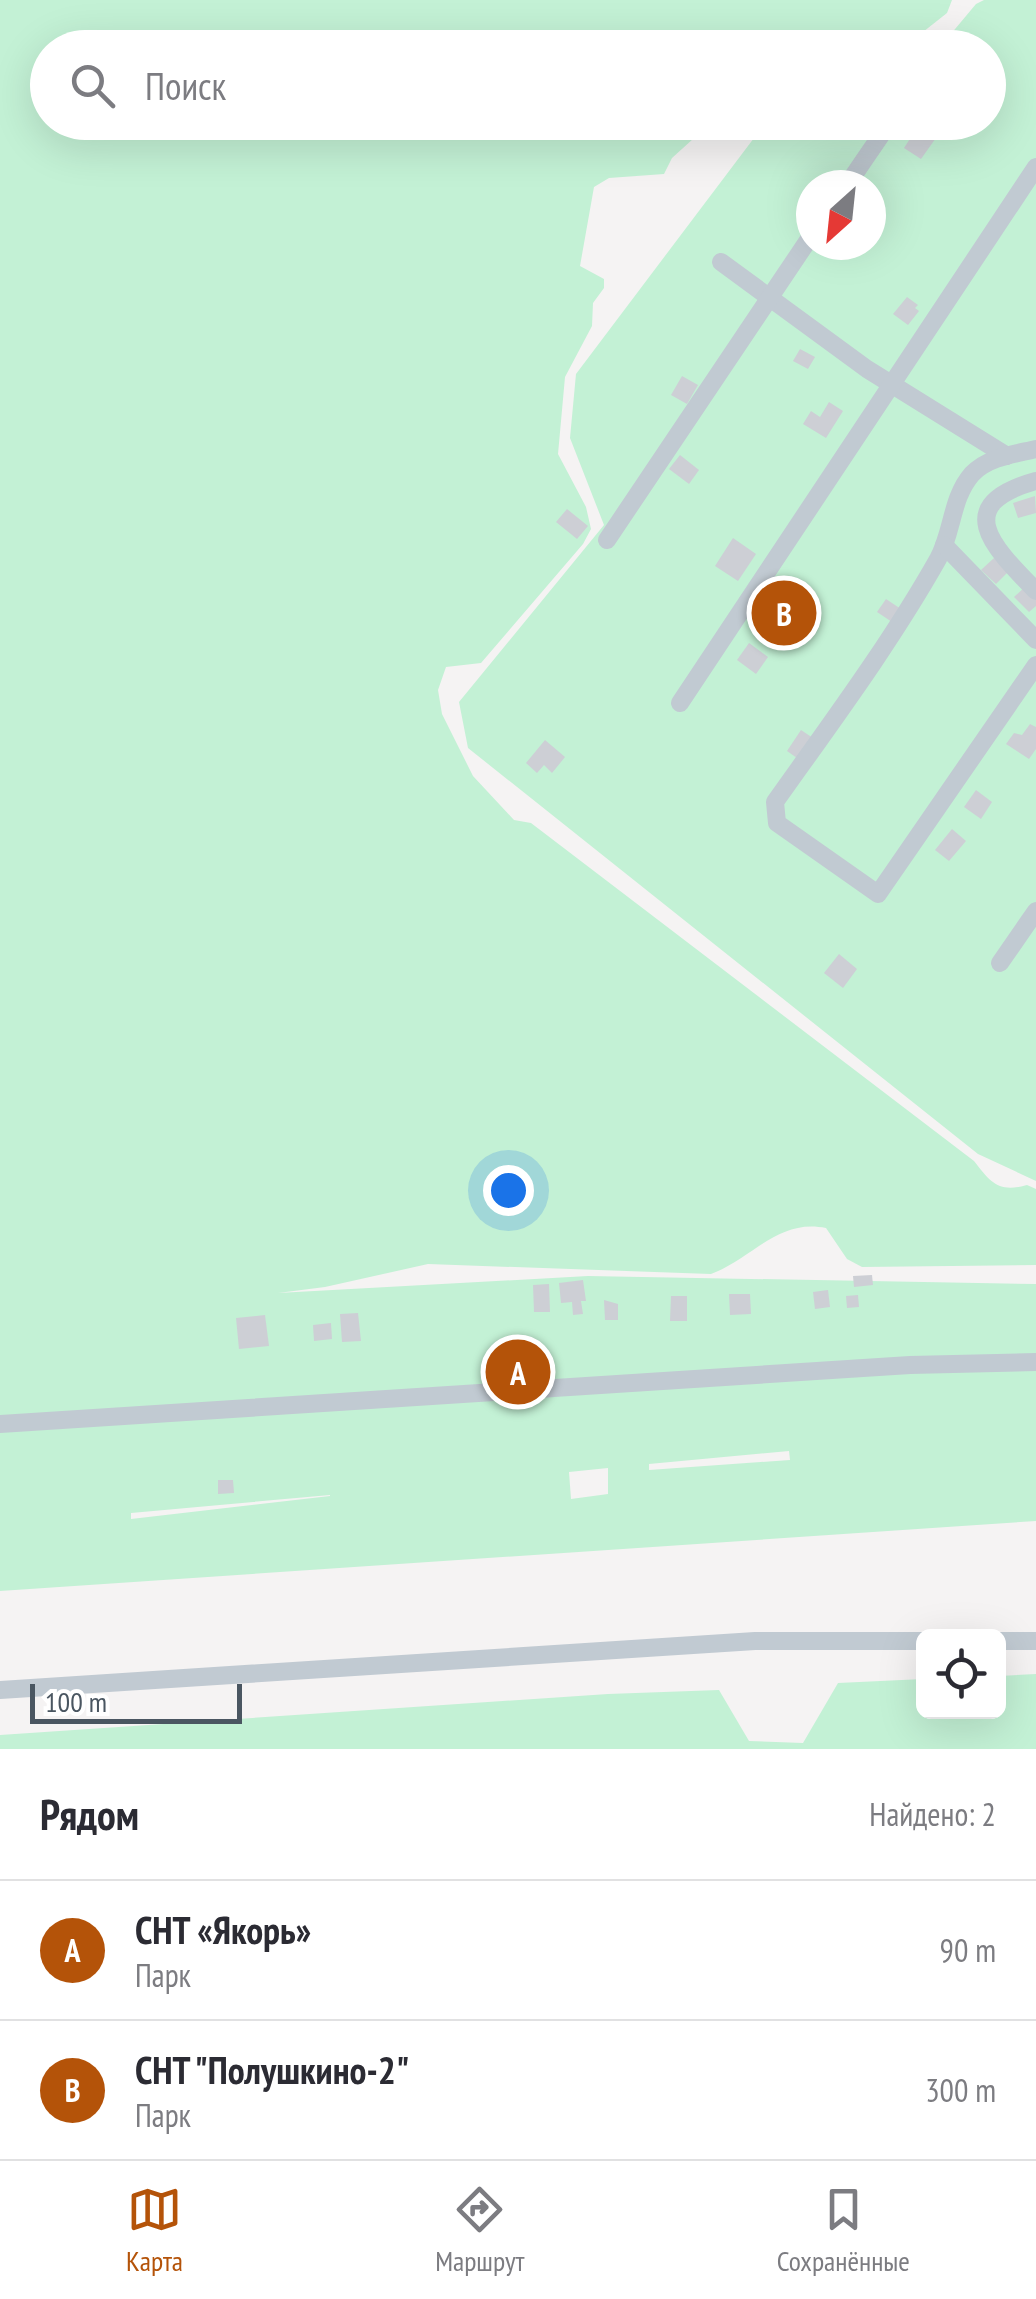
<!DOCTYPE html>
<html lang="ru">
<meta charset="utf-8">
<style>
body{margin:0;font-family:"PT Sans Narrow",sans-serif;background:#f2f2f3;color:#2b2b33}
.controls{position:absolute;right:30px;bottom:30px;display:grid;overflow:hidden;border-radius:15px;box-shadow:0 10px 40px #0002}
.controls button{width:90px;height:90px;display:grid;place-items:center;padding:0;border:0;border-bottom:2px solid #e1e1e2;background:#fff;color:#2b2b33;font:50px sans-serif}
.compass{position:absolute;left:796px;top:170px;width:90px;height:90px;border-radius:50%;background:#fff;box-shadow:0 10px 40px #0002;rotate:207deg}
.scale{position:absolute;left:30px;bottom:25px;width:212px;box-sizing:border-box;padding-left:10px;border:5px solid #4a5661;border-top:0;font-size:28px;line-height:35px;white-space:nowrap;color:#4a5661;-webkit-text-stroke:8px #fff;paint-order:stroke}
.you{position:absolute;left:508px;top:1190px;width:35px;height:35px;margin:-25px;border:8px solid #fff;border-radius:50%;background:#1a73e8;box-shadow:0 0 0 15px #1a73e833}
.badge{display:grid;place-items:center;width:65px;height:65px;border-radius:50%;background:#b45309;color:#fff;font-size:32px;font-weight:700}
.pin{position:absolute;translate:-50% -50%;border:5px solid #fff;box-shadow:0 2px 10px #0006}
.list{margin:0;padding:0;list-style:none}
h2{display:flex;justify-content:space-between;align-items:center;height:130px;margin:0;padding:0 40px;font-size:42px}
h2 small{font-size:32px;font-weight:400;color:#7c7c81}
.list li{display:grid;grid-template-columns:65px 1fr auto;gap:30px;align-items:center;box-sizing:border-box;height:140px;padding:0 40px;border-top:2px solid #e1e1e2}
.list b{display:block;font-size:38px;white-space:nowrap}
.list p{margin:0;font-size:32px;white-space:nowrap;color:#7c7c81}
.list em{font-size:32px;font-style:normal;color:#7c7c81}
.icon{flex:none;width:55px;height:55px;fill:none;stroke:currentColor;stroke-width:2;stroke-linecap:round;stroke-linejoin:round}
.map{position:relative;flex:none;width:1036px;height:1749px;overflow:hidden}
.search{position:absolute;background:#fff;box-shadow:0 10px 40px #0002;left:30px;right:30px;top:30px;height:110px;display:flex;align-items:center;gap:25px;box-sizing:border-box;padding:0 35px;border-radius:55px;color:#7c7c81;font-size:38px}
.sheet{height:410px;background:#fff}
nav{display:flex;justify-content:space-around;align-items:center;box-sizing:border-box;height:140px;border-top:2px solid #e1e1e2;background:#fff;font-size:28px;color:#7c7c81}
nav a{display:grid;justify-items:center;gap:5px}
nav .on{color:#b45309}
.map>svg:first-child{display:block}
.green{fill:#c3f1d5;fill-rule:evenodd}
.building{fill:#cdcfd5}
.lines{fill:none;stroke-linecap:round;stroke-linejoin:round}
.minor{stroke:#c1cad2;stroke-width:18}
</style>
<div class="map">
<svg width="1036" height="1749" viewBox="0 0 1036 1749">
<rect width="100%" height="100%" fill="#f5f3f3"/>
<g class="green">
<path d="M 0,0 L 952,0 L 947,13 L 904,47 L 48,48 L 48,122 L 741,123 L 719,136 L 693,139 L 672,158 L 664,174 L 609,178 L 594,187 L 580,266 L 604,279 L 604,288 L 593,303 L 592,326 L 565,377 L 558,454 L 586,507 L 591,529 L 583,544 L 481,663 L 446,667 L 438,690 L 442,714 L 473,776 L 514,820 L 531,823 L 974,1161 C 991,1183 999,1193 1027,1185 L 1036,1189 L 1036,1265 L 862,1267 L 847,1259 L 826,1228 C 778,1218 752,1259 711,1274 L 428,1264 L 325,1287 L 278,1293 L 588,1276 L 1036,1284 L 1036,1521 L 0,1591 ZM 789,1451 L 790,1460 L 649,1470 L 649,1464 ZM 608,1468 L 608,1494 L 571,1499 L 569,1472 ZM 330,1495 L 330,1496 L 131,1519 L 131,1513 Z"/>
<path d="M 984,0 L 1036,0 L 1036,1181 L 978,1154 L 468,748 L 459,702 L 604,525 L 570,438 L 576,374 L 766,122 L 988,122 L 988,48 L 940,47 L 976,4 ZM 811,185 L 871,185 L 871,245 L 811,245 Z"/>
<path d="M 1036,1674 L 1036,1749 L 0,1749 L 0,1735 L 608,1694 L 719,1690 L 749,1741 L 803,1743 L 838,1683 L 923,1679 L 924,1712 L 998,1712 L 999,1676 Z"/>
</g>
<g class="building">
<path d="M 921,122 L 935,122 L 943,128 L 921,159 L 904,148 Z"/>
<path d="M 907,297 L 918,305 L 915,308 L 919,311 L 908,325 L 893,314 Z"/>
<path d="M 800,349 L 815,357 L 808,369 L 793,361 Z"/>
<path d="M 682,376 L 698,385 L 687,404 L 671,395 Z"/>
<path d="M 829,402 L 843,411 L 826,438 L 803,424 L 811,411 L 820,417 Z"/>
<path d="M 680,455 L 699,470 L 689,484 L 669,469 Z"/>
<path d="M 1035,496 L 1036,513 L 1018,518 L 1013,503 Z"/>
<path d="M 567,509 L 588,526 L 577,539 L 556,522 Z"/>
<path d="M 733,538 L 756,554 L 738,581 L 715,566 Z"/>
<path d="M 994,558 L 1008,572 L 996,584 L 981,570 Z"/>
<path d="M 1027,585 L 1036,595 L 1036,606 L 1029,612 L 1014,597 Z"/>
<path d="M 886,599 L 901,609 L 892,622 L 877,612 Z"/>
<path d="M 749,643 L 768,657 L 756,674 L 737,660 Z"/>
<path d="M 1030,724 L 1036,727 L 1036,749 L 1029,759 L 1006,744 L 1014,733 L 1022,735 Z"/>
<path d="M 801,730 L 816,740 L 797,758 L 787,751 Z"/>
<path d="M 545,740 L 565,757 L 552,773 L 544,765 L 537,773 L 526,763 Z"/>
<path d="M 976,790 L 992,802 L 981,819 L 964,807 Z"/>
<path d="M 952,829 L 966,841 L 949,861 L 935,850 Z"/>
<path d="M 839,954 L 857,969 L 843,988 L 824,973 Z"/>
<path d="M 872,1275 L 873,1285 L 854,1287 L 853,1276 Z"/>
<path d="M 583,1280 L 586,1301 L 581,1301 L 583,1314 L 573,1315 L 572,1302 L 561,1303 L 559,1283 Z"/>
<path d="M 549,1284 L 550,1312 L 534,1312 L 533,1285 Z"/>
<path d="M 828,1290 L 830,1307 L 815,1309 L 813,1292 Z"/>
<path d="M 729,1294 L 750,1294 L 751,1314 L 730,1315 Z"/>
<path d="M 858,1295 L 859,1307 L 847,1308 L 846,1296 Z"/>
<path d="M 671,1296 L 687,1296 L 687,1321 L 670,1321 Z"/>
<path d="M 604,1300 L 618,1304 L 618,1320 L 605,1320 Z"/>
<path d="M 358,1313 L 361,1341 L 342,1342 L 340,1314 Z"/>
<path d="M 265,1315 L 269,1346 L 239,1349 L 236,1318 Z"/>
<path d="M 331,1323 L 332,1339 L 314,1341 L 313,1325 Z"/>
<path d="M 218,1480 L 233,1480 L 234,1493 L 218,1494 Z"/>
</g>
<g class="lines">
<g class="minor">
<path d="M 847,185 L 890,122"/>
<path d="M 721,262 L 867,369 L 1007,456"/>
<path d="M 1036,449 C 1015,454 988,457 972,474 C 951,498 953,532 938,559 C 890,644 831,723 775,802 L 777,823 L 878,894 L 1036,665"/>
<path d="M 1036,481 C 949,505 994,548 1036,591"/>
<path d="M 607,540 L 811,236"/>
<path d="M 944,545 L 1036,640"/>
<path d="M 680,703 L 1036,167"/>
<path d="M 1000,963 L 1036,911"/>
<path d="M 0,1424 L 910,1365 L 1036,1362"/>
<path d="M 998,1641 L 1036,1641"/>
<path d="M 0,1690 L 755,1641 L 924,1641"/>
</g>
</g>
</svg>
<div class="controls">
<button><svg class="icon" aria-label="locate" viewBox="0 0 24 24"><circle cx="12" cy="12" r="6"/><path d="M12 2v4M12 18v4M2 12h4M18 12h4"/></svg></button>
</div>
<svg class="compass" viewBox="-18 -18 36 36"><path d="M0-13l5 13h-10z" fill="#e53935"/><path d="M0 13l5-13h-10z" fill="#7c7c81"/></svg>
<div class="scale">100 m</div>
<div class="you"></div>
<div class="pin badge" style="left:518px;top:1372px">A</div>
<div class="pin badge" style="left:784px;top:613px">B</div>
<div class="search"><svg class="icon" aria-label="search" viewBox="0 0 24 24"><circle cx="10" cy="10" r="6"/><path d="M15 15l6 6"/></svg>Поиск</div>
</div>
<section class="sheet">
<h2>Рядом<small>Найдено: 2</small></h2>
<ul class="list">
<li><span class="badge">A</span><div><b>СНТ «Якорь»</b><p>Парк</p></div><em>90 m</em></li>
<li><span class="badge">B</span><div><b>СНТ &quot;Полушкино-2&quot;</b><p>Парк</p></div><em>300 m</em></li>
</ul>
</section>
<nav>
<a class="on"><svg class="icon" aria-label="map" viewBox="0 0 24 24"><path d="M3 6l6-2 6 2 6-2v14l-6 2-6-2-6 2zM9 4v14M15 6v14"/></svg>Карта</a>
<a><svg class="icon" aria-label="directions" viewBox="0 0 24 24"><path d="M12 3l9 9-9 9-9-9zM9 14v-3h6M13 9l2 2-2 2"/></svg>Маршрут</a>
<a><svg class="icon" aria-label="saved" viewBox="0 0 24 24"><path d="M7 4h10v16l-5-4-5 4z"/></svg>Сохранённые</a>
</nav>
